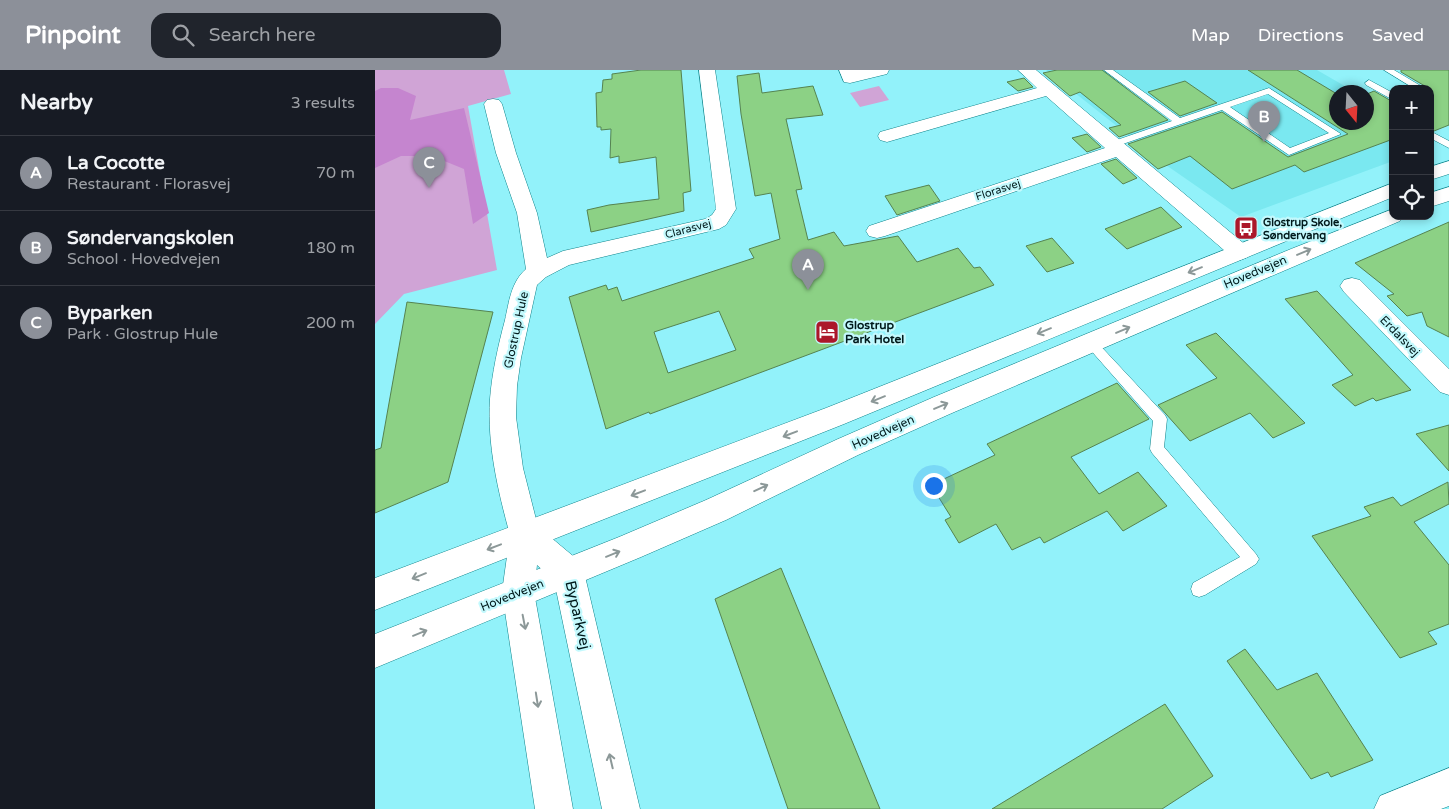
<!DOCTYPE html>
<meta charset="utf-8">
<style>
body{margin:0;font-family:"Varela Round",sans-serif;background:#20242c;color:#f1f3f6}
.controls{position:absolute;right:15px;top:15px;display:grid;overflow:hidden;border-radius:10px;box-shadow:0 2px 8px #0003}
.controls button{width:45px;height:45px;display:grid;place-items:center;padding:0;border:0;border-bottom:1px solid #363941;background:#171b24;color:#f1f3f6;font:25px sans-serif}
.compass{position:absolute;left:954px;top:15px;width:45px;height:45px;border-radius:50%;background:#171b24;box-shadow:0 2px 8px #0003;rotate:162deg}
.you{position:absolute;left:558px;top:415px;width:18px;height:18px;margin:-12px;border:4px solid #fff;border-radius:50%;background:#1a73e8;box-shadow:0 0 0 8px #1a73e833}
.badge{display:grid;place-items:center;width:32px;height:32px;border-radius:50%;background:#8c9099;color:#fff;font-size:16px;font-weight:700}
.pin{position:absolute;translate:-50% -41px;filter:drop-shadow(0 1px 2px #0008)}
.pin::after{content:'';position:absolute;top:26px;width:18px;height:15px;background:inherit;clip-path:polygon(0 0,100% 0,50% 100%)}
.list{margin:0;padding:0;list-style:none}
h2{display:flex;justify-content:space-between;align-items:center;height:65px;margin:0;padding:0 20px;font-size:21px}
h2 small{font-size:16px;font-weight:400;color:#9ea1a6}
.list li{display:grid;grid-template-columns:32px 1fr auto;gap:15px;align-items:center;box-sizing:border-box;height:75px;padding:0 20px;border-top:1px solid #363941}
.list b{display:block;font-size:19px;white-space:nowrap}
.list p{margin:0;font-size:16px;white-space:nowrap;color:#9ea1a6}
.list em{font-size:16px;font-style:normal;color:#9ea1a6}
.icon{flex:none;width:28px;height:28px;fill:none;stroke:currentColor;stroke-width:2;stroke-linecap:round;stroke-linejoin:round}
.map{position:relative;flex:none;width:1074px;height:739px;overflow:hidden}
header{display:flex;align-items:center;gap:30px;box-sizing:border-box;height:70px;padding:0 25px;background:#8c9099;color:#fff}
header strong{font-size:24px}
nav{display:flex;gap:28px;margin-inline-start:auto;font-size:18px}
.search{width:350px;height:45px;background:#20242c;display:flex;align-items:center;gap:12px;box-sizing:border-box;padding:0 18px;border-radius:15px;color:#9ea1a6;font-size:19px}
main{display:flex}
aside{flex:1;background:#171b24}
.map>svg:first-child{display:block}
.built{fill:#7ae8f0}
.green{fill:#d0a4d6}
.forest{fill:#c585cf}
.building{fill:#8cd185;stroke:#558350;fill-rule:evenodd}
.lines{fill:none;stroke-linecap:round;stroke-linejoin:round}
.service-casing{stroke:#0f838a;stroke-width:1}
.minor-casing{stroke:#0f838a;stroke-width:1}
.tertiary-casing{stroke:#0f838a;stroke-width:1}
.secondary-casing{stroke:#0f838a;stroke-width:1}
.service{fill:#fff;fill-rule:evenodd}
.minor{fill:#fff;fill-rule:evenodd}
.tertiary{fill:#fff;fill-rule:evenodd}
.secondary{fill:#fff;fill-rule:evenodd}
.oneway{stroke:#8c9898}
.labels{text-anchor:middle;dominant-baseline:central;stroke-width:4.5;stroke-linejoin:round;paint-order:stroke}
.far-street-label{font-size:11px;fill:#00191b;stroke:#c3f9fd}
.far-poi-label{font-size:11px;font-weight:bold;fill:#00191b;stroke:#c3f9fd;text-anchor:start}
.street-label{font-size:12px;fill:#00191b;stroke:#c3f9fd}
.poi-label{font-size:12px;font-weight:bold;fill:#00191b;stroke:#c3f9fd;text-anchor:start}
.near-street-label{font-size:15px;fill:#00191b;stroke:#c3f9fd}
</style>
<header>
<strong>Pinpoint</strong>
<div class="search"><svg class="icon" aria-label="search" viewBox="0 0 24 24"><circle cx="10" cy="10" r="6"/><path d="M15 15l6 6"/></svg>Search here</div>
<nav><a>Map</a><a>Directions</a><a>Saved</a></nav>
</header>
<main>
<aside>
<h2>Nearby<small>3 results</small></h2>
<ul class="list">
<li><span class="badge">A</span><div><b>La Cocotte</b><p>Restaurant · Florasvej</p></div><em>70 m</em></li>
<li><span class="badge">B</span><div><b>Søndervangskolen</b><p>School · Hovedvejen</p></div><em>180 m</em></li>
<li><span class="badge">C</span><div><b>Byparken</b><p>Park · Glostrup Hule</p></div><em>200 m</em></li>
</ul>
</aside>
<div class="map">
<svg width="1074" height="739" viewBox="0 0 1074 739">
<rect width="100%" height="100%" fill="#92f2fa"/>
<path class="built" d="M 671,0 L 942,0 L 980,22 L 962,22 L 962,52 L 992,52 L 992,29 L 1018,45 L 1018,91 L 866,147 L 791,95 Z"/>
<g class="green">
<path d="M 0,0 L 129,0 L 136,24 L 93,36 L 122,200 L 29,224 L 0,254 Z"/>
<path d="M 504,16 L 514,30 L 485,37 L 475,23 Z"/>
</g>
<path class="forest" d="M 6,18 L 23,18 L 41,26 L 35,50 L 89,38 L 114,143 L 98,154 L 89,99 L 57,86 L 26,86 L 0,98 L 0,21 Z"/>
<g class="building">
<path d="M 266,0 L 306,0 L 316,121 L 308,123 L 309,141 L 216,162 L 212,140 L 234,135 L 284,129 L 281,87 L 244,93 L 244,86 L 235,88 L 236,59 L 226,60 L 226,57 L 222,57 L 221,23 L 227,22 L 228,10 L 237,9 L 237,4 Z"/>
<path d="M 682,0 L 727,0 L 793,50 L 744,67 L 734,58 L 746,55 L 705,22 L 695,26 L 668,3 Z"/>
<path d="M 873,0 L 922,0 L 962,24 L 962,52 L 992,52 L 992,24 L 999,21 L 1018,32 L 1018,69 L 929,102 L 920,95 L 857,119 L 815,86 L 783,99 L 753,74 L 847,42 L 913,87 L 973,64 Z"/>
<path d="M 1026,0 L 1074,0 L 1074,55 L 1059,61 L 1055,59 L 1055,19 L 1026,2 Z"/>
<path d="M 384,3 L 387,23 L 438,16 L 448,45 L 411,49 L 427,119 L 421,120 L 433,170 L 459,162 L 469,176 L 523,166 L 542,192 L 583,178 L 599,198 L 605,197 L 619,215 L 275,344 L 274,342 L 231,359 L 194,227 L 231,215 L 233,220 L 242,217 L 247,231 L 379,188 L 374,179 L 405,169 L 396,123 L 380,126 L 366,44 L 362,6 ZM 344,241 L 361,280 L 293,303 L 279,262 Z"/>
<path d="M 649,8 L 658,17 L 643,21 L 632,12 Z"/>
<path d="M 810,11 L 842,33 L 805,46 L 773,22 Z"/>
<path d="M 712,64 L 726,77 L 712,82 L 697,68 Z"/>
<path d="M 741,89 L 762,108 L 748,114 L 726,94 Z"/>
<path d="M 554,115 L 565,131 L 522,145 L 510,126 Z"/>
<path d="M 786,137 L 807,157 L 752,179 L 730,159 Z"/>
<path d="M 1074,152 L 1074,267 L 1052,256 L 1047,242 L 1032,246 L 1012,226 L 1019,224 L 980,193 Z"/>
<path d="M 677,168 L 699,193 L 672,202 L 651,176 Z"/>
<path d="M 942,221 L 1036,320 L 1001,331 L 998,328 L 980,336 L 957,315 L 978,305 L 910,229 Z"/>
<path d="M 32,232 L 118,242 L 73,412 L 0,443 L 0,380 L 6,378 Z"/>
<path d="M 841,263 L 930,353 L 898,368 L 875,343 L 815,371 L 783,335 L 842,308 L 811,275 Z"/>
<path d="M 742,313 L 774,349 L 696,387 L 724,424 L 763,402 L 792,436 L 748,461 L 732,441 L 669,473 L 665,467 L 637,480 L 621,454 L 584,473 L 570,450 L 576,447 L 556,415 L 620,385 L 612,374 Z"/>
<path d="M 1074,355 L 1074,401 L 1041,364 Z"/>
<path d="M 1073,412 L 1074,434 L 1039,452 L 1074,495 L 1074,554 L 1053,562 L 1062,574 L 1025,588 L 937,466 L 996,446 L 989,437 L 1018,427 L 1026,436 Z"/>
<path d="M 406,498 L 505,739 L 413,739 L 340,529 Z"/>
<path d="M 870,579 L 902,620 L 942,603 L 998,690 L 956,707 L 953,702 L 936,709 L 852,591 Z"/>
<path d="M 790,634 L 838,706 L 787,739 L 617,739 Z"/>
</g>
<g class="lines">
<g class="service-casing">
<g id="service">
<path d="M 729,0 L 738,0 L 805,48 L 894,18 L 966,64 L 914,85 L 847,40 L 742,76 L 736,76 L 736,72 L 797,51 ZM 893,24 L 954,63 L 915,78 L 855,37 Z"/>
<path d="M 1009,0 L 1019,0 L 1051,19 L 1040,19 Z"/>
<path d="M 994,10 L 1018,23 L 1018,30 L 991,15 L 990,13 Z"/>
<path d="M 1055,61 L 1074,71 L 1074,78 L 1055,68 Z"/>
<path d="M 716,268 L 720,270 L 790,345 L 792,349 L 789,377 L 881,484 L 884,489 L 881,494 L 830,525 L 824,527 L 818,525 L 816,519 L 818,513 L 865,487 L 777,383 L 775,379 L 778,351 L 712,276 L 710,273 L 712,270 Z"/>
</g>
</g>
<g class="minor-casing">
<g id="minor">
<path d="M 324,0 L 340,0 L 361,139 L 351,155 L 344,159 L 194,195 L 171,207 L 162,215 L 146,288 L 142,316 L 141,347 L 148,398 L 165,465 L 161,475 L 150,479 L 139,475 L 135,465 C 123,421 112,375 115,329 C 117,303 123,276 130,250 C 134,232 136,212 151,199 L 142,143 L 121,83 L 109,34 L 112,30 L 118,29 L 124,30 L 127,34 L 141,83 L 162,143 L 172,188 L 188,181 L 330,149 L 337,145 L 341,139 Z"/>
<path d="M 464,0 L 514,0 L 512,4 L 475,13 L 469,12 Z"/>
<path d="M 643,0 L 661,0 L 873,177 L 876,182 L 873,187 L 865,190 L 857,187 L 741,87 L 510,166 L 502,168 L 494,166 L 491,161 L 494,156 L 730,78 L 671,26 L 512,72 L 505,70 L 503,66 L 505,62 L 662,18 Z"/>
<path d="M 977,208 L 985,210 L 1074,299 L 1074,325 L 1065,322 L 969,222 L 965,216 L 969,210 Z"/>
<path d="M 1074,698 L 1074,736 L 1066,739 L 999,739 L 1005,726 Z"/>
</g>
</g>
<g class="tertiary-casing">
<path id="tertiary" d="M 150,451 L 161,455 L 204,491 L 209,502 L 265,739 L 227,739 L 179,510 L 162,495 L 159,522 L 198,739 L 160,739 L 127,522 L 135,465 L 139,455 Z"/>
</g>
<g class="secondary-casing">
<g id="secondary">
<path d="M 1074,91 L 1074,104 L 1055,110 L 1055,97 Z"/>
<path d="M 1018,113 L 1018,127 L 469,354 L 0,540 L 0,508 L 451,338 Z"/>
<path d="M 1074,117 L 1074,131 L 1055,137 L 1055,123 Z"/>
<path d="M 1018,139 L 1018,146 L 1028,146 L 1025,151 L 577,343 L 483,385 L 351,450 L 266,487 L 0,598 L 0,564 L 244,467 L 331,430 L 463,369 L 559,327 L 916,179 Z"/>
</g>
</g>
<use href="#service" class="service"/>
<use href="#minor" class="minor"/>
<use href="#tertiary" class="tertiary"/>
<use href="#secondary" class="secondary"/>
</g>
<defs><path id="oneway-shaft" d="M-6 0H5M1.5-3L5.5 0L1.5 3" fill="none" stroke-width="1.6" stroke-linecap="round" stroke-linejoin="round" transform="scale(1.25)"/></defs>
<g class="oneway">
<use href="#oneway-shaft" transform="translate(929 182) rotate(-23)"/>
<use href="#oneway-shaft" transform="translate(820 200) rotate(158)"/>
<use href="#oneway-shaft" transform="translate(748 260) rotate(-23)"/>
<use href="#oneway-shaft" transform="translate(669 261) rotate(158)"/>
<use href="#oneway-shaft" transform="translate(503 329) rotate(158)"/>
<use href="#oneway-shaft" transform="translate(566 336) rotate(-23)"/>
<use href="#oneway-shaft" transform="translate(415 364) rotate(159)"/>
<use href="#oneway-shaft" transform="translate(386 418) rotate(-25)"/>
<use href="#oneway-shaft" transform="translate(263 423) rotate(159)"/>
<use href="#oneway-shaft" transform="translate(119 477) rotate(159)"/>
<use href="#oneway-shaft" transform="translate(238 484) rotate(-22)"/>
<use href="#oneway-shaft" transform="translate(44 506) rotate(158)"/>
<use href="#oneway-shaft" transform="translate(149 552) rotate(79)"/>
<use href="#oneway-shaft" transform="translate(45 563) rotate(-22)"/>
<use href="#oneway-shaft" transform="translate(162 630) rotate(81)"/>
<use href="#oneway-shaft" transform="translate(236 691) rotate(-103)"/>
</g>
<defs>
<g id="bus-square" transform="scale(1.25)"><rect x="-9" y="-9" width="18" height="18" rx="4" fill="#ac172a" stroke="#c3f9fd"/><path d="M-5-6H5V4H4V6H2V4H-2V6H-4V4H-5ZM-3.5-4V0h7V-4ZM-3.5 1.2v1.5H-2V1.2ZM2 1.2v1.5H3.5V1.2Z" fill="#fff"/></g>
<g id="hotel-square" transform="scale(1.25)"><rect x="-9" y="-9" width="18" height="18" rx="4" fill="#ac172a" stroke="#c3f9fd"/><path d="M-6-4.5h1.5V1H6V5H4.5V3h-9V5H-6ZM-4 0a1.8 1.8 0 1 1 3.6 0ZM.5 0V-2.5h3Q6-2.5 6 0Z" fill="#fff"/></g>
</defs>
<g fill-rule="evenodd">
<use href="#bus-square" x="871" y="158"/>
<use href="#hotel-square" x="452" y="262"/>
</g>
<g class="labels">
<g class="far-street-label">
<text transform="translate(623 120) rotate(-18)">Florasvej</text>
<text transform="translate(313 159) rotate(-15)">Clarasvej</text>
</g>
<g class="far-poi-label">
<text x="888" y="152">Glostrup Skole,<tspan x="888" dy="13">Søndervang</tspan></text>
</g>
<g class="street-label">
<text transform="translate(880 202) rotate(-23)">Hovedvejen</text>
<text transform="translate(141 260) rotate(-78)">Glostrup Hule</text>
<text transform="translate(1025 266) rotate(46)">Erdalsvej</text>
<text transform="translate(508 362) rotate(-24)">Hovedvejen</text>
<text transform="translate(137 525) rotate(-22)">Hovedvejen</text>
</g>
<g class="poi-label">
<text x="470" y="255">Glostrup<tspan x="470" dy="14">Park Hotel</tspan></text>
</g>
<g class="near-street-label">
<text transform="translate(203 545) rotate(77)">Byparkvej</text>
</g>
</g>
</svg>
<div class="controls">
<button>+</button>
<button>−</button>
<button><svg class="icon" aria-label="locate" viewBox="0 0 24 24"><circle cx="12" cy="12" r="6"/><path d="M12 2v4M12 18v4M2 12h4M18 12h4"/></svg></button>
</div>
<svg class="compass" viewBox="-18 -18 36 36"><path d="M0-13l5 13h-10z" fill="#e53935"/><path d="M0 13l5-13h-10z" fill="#9ea1a6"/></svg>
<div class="you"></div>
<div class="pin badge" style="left:433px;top:220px">A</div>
<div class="pin badge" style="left:889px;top:72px">B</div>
<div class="pin badge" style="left:54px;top:118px">C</div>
</div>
</main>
